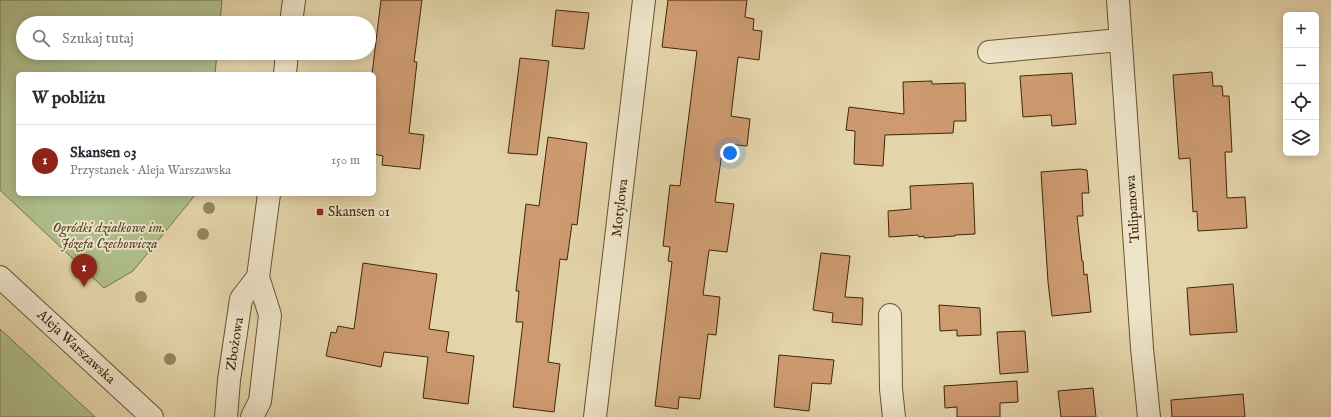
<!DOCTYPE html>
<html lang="pl">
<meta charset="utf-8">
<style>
body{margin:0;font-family:"IM FELL English",serif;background:#f7f7f7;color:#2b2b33}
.controls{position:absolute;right:12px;top:12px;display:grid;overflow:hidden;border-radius:6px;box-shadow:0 2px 10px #0003}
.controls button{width:36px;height:36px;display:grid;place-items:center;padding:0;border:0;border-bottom:1px solid #e1e1e2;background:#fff;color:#2b2b33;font:20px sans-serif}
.you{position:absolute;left:730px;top:153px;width:14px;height:14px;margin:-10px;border:3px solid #fff;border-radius:50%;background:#1a73e8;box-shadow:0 0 0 6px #1a73e833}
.badge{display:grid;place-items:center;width:26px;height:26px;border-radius:50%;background:#8f2418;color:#fff;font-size:13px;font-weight:700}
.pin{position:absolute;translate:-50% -33px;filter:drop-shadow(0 1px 2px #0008)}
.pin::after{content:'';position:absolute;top:21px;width:14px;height:12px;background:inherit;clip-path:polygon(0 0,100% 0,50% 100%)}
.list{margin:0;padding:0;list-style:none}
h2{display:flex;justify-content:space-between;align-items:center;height:52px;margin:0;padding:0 16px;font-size:17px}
h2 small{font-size:13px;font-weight:400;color:#7c7c81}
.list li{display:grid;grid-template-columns:26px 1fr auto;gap:12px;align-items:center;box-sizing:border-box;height:72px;padding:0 16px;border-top:1px solid #e1e1e2}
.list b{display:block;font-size:15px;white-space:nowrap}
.list p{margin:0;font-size:13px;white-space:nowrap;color:#7c7c81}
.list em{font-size:13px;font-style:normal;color:#7c7c81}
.icon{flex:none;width:22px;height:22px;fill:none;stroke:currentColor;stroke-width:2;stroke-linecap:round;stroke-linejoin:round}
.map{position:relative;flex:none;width:1331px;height:417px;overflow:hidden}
.search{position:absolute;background:#fff;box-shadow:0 2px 10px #0003;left:16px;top:16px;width:360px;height:44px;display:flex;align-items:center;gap:10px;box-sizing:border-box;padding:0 14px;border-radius:22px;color:#7c7c81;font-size:15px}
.panel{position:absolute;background:#fff;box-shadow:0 2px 10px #0003;left:16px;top:72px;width:360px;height:124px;border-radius:6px}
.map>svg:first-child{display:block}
.green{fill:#afbe8c;stroke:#77724a}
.building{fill:#ce9b71;stroke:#3f2708}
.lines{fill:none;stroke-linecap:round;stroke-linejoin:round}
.minor-casing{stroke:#685230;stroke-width:24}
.minor{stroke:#ede3c8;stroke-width:22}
.tree{fill:#95855f}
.poi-dot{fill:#8f2418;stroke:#ede3c8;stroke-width:1.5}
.labels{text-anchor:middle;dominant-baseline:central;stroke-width:4;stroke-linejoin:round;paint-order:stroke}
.street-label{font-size:14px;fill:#3f2708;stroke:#ede3c8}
.poi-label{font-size:14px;fill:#3f2708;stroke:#ede3c8;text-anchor:start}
.park-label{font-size:14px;font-style:italic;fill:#554522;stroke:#ede3c8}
</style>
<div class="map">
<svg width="1331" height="417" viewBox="0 0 1331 417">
<rect width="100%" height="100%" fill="#e4d4aa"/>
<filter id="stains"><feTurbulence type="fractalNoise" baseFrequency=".005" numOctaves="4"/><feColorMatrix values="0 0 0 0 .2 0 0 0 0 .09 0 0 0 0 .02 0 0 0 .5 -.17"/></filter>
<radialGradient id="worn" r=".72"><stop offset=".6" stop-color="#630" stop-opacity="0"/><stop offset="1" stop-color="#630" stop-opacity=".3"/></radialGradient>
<g class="green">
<path d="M 0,0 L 222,0 L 220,23 L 23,23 L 23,53 L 217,53 L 215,74 L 18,74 L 18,194 L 196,194 L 133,271 L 104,288 L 0,190 Z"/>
<path d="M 0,329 L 95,417 L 0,417 Z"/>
</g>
<g class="building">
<path d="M 381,0 L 422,0 L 414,62 L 417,62 L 409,133 L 424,135 L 420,169 L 382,165 L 383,156 L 374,154 L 374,74 L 372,74 Z"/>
<path d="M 668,0 L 747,0 L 745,17 L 754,19 L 753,30 L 762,31 L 759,60 L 738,57 L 731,116 L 750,119 L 747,146 L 727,144 L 726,153 L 722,153 L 715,202 L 734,204 L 727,252 L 709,250 L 703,295 L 720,297 L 716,335 L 708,334 L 700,399 L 679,397 L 678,409 L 655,406 L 672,262 L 668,261 L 670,247 L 663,246 L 670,185 L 680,186 L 697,51 L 662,47 Z"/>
<path d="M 556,10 L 589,13 L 584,49 L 552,46 Z"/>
<path d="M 520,58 L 549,61 L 537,155 L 508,153 Z"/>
<path d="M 1212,72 L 1213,86 L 1222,86 L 1223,96 L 1229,96 L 1232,152 L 1225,152 L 1227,198 L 1245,197 L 1247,228 L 1198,231 L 1197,211 L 1193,212 L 1190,158 L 1179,159 L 1173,75 Z"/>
<path d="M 1072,73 L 1076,124 L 1052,126 L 1051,115 L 1023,117 L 1020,76 Z"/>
<path d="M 932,81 L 932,84 L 965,83 L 966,121 L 954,121 L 953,133 L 885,135 L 883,166 L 854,164 L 855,131 L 846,130 L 849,107 L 904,114 L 903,82 Z"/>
<path d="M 548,137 L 587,143 L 577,225 L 572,224 L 567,260 L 560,259 L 548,362 L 560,364 L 554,412 L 513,407 L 523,322 L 516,322 L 519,291 L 516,291 L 526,204 L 539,206 Z"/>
<path d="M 1080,169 L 1087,170 L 1089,193 L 1082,193 L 1083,216 L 1077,216 L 1082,261 L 1083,261 L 1084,275 L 1087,274 L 1091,312 L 1052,316 L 1048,282 L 1041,172 Z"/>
<path d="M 973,183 L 975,234 L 955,235 L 955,236 L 924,238 L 924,236 L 919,237 L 918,235 L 889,237 L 888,211 L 911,209 L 910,186 Z"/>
<path d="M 821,253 L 850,256 L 845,297 L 863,298 L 862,325 L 832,322 L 833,313 L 813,310 Z"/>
<path d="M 363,263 L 437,274 L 429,329 L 449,332 L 446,352 L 474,356 L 468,404 L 423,398 L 428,357 L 384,352 L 381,367 L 326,356 L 331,332 L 336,333 L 338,326 L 354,329 Z"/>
<path d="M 1233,284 L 1237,332 L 1190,335 L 1187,288 Z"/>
<path d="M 939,305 L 980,308 L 981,335 L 957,336 L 957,330 L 940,331 Z"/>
<path d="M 1025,331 L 1028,372 L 1000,374 L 997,332 Z"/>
<path d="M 779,355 L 834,360 L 831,384 L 812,383 L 809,411 L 774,407 Z"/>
<path d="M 1017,381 L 1018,402 L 1000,403 L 1000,417 L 957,417 L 957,407 L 945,408 L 944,386 Z"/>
<path d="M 1093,388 L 1096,417 L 1061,417 L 1058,391 Z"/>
<path d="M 1243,394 L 1245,417 L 1172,417 L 1171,400 Z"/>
</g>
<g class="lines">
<g class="minor-casing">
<g id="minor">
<path d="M 1118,0 L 1142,348 L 1149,417"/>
<path d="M 291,23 L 294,0"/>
<path d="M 989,52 L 1120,40"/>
<path d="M 285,74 L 287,53"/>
<path d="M 0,277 L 152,417"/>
<path d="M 890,315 L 891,389 L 894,417"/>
<path d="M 226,417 L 229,380 L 241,299 L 258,277"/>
<path d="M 252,417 L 260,401 L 270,315 L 258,277 L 269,194"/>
<path d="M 595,417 L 644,0"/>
</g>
</g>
<use href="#minor" class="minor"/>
</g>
<g class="tree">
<circle cx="209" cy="208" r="6"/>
<circle cx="203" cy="234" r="6"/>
<circle cx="141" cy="297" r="6"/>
<circle cx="170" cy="359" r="6"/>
</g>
<rect class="poi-dot" x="316" y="208" width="8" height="8" rx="2"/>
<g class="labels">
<g class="street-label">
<text transform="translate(620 208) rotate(-83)">Motylowa</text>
<text transform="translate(1133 209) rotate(-94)">Tulipanowa</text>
<text transform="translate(235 344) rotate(-81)">Zbożowa</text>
<text transform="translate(76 347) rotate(43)">Aleja Warszawska</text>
</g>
<g class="poi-label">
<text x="328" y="212">Skansen 01</text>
</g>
<g class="park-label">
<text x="109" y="228">Ogródki działkowe im.<tspan x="109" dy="16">Józefa Czechowicza</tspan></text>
</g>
</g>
<rect width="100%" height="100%" filter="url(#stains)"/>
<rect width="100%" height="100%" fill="url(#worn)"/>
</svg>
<div class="controls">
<button>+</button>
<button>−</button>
<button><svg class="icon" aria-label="locate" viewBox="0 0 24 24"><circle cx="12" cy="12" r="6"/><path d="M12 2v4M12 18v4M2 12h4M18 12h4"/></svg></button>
<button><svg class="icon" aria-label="layers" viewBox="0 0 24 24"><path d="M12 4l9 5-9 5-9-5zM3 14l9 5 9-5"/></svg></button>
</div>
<div class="you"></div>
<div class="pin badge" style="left:84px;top:287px">1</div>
<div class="search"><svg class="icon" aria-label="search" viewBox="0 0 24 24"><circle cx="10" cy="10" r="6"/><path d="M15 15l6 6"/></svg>Szukaj tutaj</div>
<section class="panel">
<h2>W pobliżu<small></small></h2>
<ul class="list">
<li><span class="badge">1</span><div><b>Skansen 03</b><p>Przystanek · Aleja Warszawska</p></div><em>150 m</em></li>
</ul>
</section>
</div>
